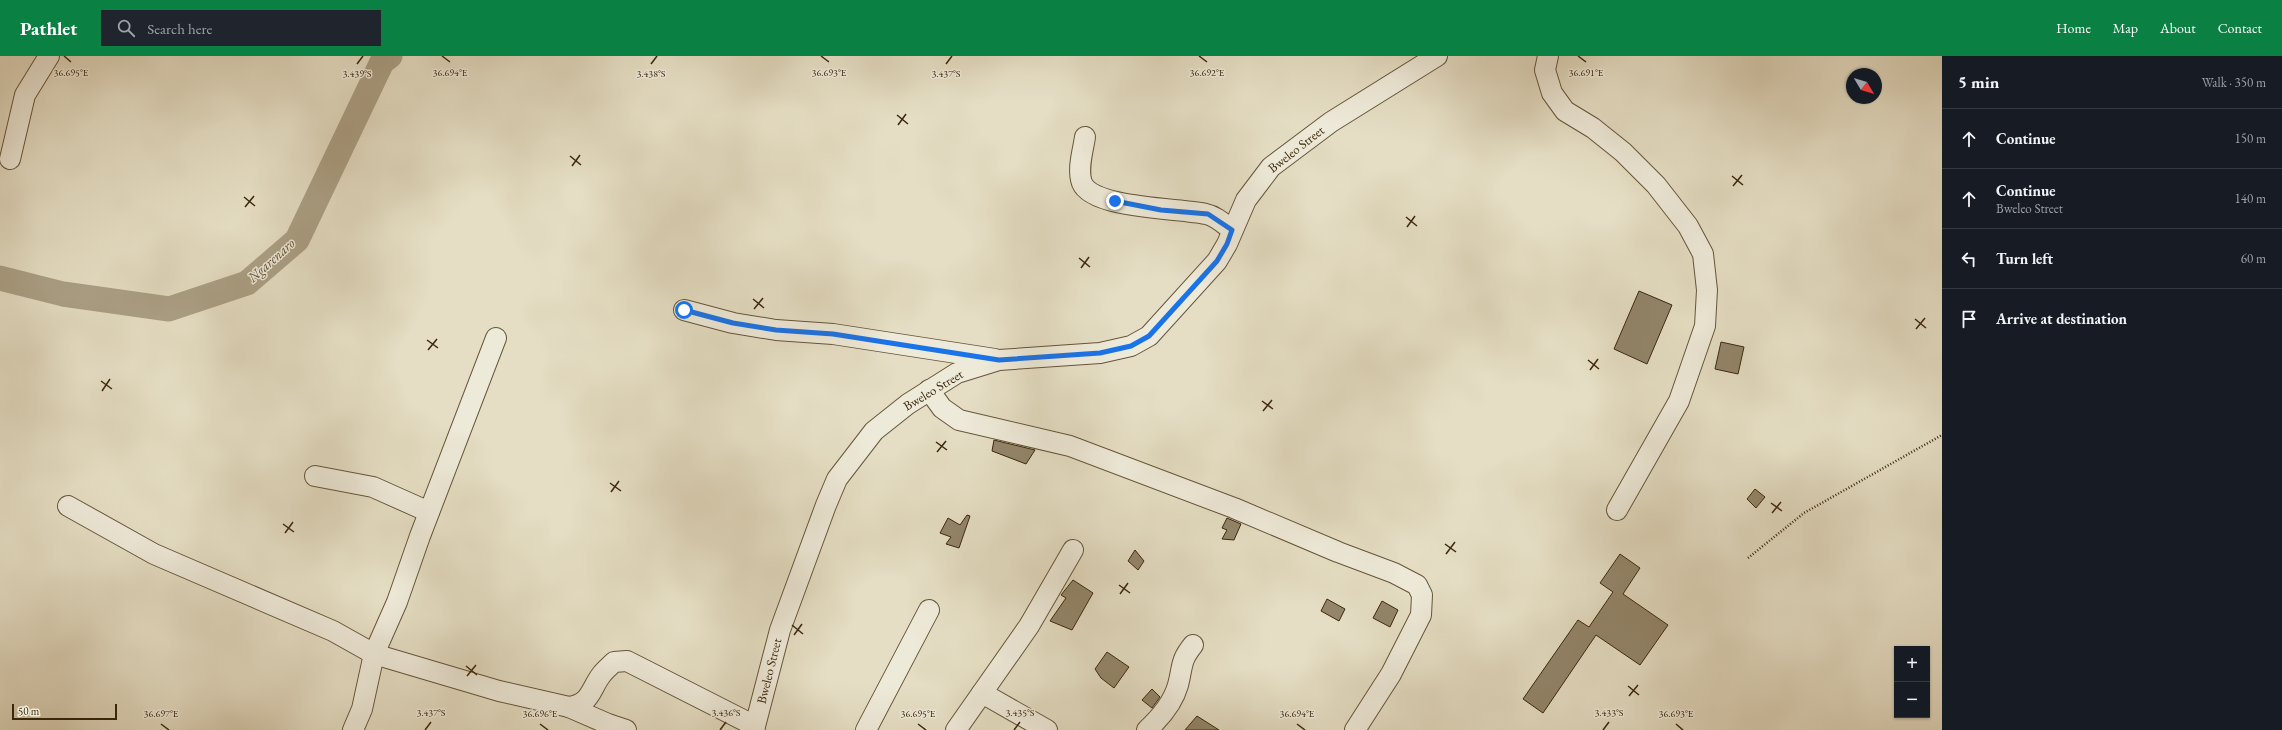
<!DOCTYPE html>
<meta charset="utf-8">
<style>
body{margin:0;font-family:"EB Garamond",serif;background:#20242c;color:#f1f3f6}
.controls{position:absolute;right:12px;bottom:12px;display:grid;overflow:hidden;border-radius:0px;box-shadow:0 1px 3px #0004}
.controls button{width:36px;height:36px;display:grid;place-items:center;padding:0;border:0;border-bottom:1px solid #363941;background:#171b24;color:#f1f3f6;font:20px sans-serif}
.compass{position:absolute;left:1846px;top:12px;width:36px;height:36px;border-radius:50%;background:#171b24;box-shadow:0 1px 3px #0004;rotate:128deg}
.scale{position:absolute;left:12px;bottom:10px;width:105px;box-sizing:border-box;padding-left:4px;border:2px solid #3b270b;border-top:0;font-size:11px;line-height:14px;white-space:nowrap;color:#3b270b;-webkit-text-stroke:3px #eeead9;paint-order:stroke}
.stop{position:absolute;width:12px;height:12px;margin:-9px;border:3px solid #1a73e8;border-radius:50%;background:#fff}
.stop.end{background:#1a73e8;border-color:#fff;box-shadow:0 1px 4px #0008}
.list{margin:0;padding:0;list-style:none}
h2{display:flex;justify-content:space-between;align-items:center;height:52px;margin:0;padding:0 16px;font-size:17px}
h2 small{font-size:13px;font-weight:400;color:#9ea1a6}
.list li{display:grid;grid-template-columns:26px 1fr auto;gap:12px;align-items:center;box-sizing:border-box;height:60px;padding:0 16px;border-top:1px solid #363941}
.list b{display:block;font-size:15px;white-space:nowrap}
.list p{margin:0;font-size:13px;white-space:nowrap;color:#9ea1a6}
.list em{font-size:13px;font-style:normal;color:#9ea1a6}
.icon{flex:none;width:22px;height:22px;fill:none;stroke:currentColor;stroke-width:2;stroke-linecap:round;stroke-linejoin:round}
.map{position:relative;flex:none;width:1942px;height:674px;overflow:hidden}
header{display:flex;align-items:center;gap:24px;box-sizing:border-box;height:56px;padding:0 20px;background:#0b8043;color:#fff}
header strong{font-size:19px}
nav{display:flex;gap:22px;margin-inline-start:auto;font-size:14px}
.search{width:280px;height:36px;background:#20242c;display:flex;align-items:center;gap:10px;box-sizing:border-box;padding:0 14px;border-radius:0px;color:#9ea1a6;font-size:15px}
main{display:flex}
aside{flex:1;background:#171b24}
.map>svg:first-child{display:block}
.lines{fill:none;stroke-linecap:round;stroke-linejoin:round}
.river{stroke:#aba085;stroke-width:25}
.building{fill:#93866b;stroke:#3b270b}
.minor-casing{stroke:#665539;stroke-width:22}
.path{stroke:#3b270b;stroke-width:2.5;stroke-dasharray:1 2;stroke-linecap:butt}
.minor{stroke:#eeead9;stroke-width:20}
.route{stroke:#1a73e8;stroke-width:5}
.ticks{fill:none;stroke:#3b270b;stroke-width:1.5}
.labels{text-anchor:middle;dominant-baseline:central;stroke-width:3;stroke-linejoin:round;paint-order:stroke}
.street-label{font-size:13px;fill:#3b270b;stroke:#eeead9}
.water-label{font-size:14px;font-style:italic;fill:#5d4b30;stroke:#eeead9}
.ticks-label{font-size:10px;text-anchor:middle;fill:#3b270b;stroke:#eeead9;stroke-width:3;stroke-linejoin:round;paint-order:stroke}
</style>
<header>
<strong>Pathlet</strong>
<div class="search"><svg class="icon" aria-label="search" viewBox="0 0 24 24"><circle cx="10" cy="10" r="6"/><path d="M15 15l6 6"/></svg>Search here</div>
<nav><a>Home</a><a>Map</a><a>About</a><a>Contact</a></nav>
</header>
<main>
<div class="map">
<svg width="1942" height="674" viewBox="0 0 1942 674">
<rect width="100%" height="100%" fill="#e5dec4"/>
<filter id="stains"><feTurbulence type="fractalNoise" baseFrequency=".005" numOctaves="4"/><feColorMatrix values="0 0 0 0 .2 0 0 0 0 .09 0 0 0 0 .02 0 0 0 .5 -.17"/></filter>
<radialGradient id="worn" r=".72"><stop offset=".6" stop-color="#630" stop-opacity="0"/><stop offset="1" stop-color="#630" stop-opacity=".3"/></radialGradient>
<g class="lines">
<path class="river" d="M 0,222 L 63,238 L 169,253 L 247,227 L 297,184 L 382,6 L 390,0"/>
</g>
<g class="building">
<path d="M 1639,235 L 1672,249 L 1647,308 L 1614,293 Z"/>
<path d="M 1721,286 L 1744,291 L 1738,318 L 1715,313 Z"/>
<path d="M 994,384 L 1002,386 L 1035,394 L 1026,408 L 992,395 Z"/>
<path d="M 1755,433 L 1765,441 L 1756,452 L 1747,443 Z"/>
<path d="M 967,459 L 970,460 L 959,492 L 946,488 L 951,481 L 940,477 L 948,462 L 960,469 Z"/>
<path d="M 1227,462 L 1241,468 L 1234,484 L 1222,483 L 1227,474 L 1222,472 Z"/>
<path d="M 1135,494 L 1144,505 L 1138,514 L 1128,505 Z"/>
<path d="M 1620,498 L 1640,512 L 1623,538 L 1668,569 L 1640,609 L 1596,579 L 1543,657 L 1523,643 L 1578,564 L 1589,571 L 1613,536 L 1600,527 Z"/>
<path d="M 1073,524 L 1093,537 L 1072,574 L 1050,565 L 1066,542 L 1061,539 Z"/>
<path d="M 1327,543 L 1345,553 L 1339,565 L 1321,555 Z"/>
<path d="M 1382,545 L 1398,554 L 1390,571 L 1373,562 Z"/>
<path d="M 1107,596 L 1129,611 L 1114,632 L 1101,622 L 1095,613 Z"/>
<path d="M 1152,633 L 1160,641 L 1152,652 L 1142,644 Z"/>
<path d="M 1197,660 L 1219,674 L 1185,674 Z"/>
</g>
<g class="lines">
<g class="minor-casing">
<g id="minor">
<path d="M 1548,0 L 1545,14 L 1552,37 L 1565,55 L 1593,72 L 1623,96 L 1656,129 L 1688,170 L 1703,198 L 1707,234 L 1705,270 L 1679,345 L 1617,454"/>
<path d="M 1085,81 C 1083,95 1077,113 1082,127 C 1093,153 1181,152 1206,158 C 1216,160 1224,168 1232,174"/>
<path d="M 10,103 L 25,39 L 49,0"/>
<path d="M 684,254 L 733,267 L 776,274 L 833,278 L 995,303"/>
<path d="M 929,334 L 942,352 L 959,364 L 1070,390 L 1234,452 L 1338,496 L 1394,517 L 1417,529 L 1422,539 L 1421,559 L 1391,618 L 1355,674"/>
<path d="M 315,420 L 373,431 L 429,456"/>
<path d="M 68,450 L 154,498 L 333,575 L 374,598 L 499,635 L 569,651 C 592,647 590,633 602,618 C 605,614 610,610 614,606 L 627,605 L 755,670"/>
<path d="M 982,637 L 1047,674"/>
<path d="M 569,651 L 608,668 L 626,674"/>
<path d="M 353,674 L 362,653 L 374,598 L 397,546 L 420,480 L 496,282"/>
<path d="M 754,674 L 780,574 L 826,449 L 837,423 L 874,375 L 908,348 L 957,317 L 999,304 L 1100,297 L 1131,290 L 1149,280 L 1217,205 L 1227,188 L 1246,144 L 1271,111 L 1331,66 L 1437,0"/>
<path d="M 866,674 L 929,554"/>
<path d="M 956,674 L 1029,570 L 1073,494"/>
<path d="M 1147,674 C 1160,662 1173,647 1178,629 C 1183,610 1180,605 1193,589"/>
</g>
</g>
<path class="path" d="M 1748,502 L 1804,457 L 1942,379"/>
<use href="#minor" class="minor"/>
</g>
<g class="lines">
<path class="route" d="M 684,254 L 733,267 L 776,274 L 833,278 L 999,304 L 1100,297 L 1131,290 L 1149,280 L 1217,205 L 1227,188 L 1232,174 L 1208,158 L 1161,154 L 1115,145"/>
</g>
<path class="ticks" d="M 64,0 L 71,6M 442,0 L 450,6M 821,0 L 829,6M 1199,0 L 1207,6M 1578,0 L 1586,6M 357,8 L 363,0M 651,8 L 657,0M 946,8 L 952,0M 897,59 L 908,68M 898,69 L 906,58M 570,100 L 581,109M 572,110 L 580,99M 1732,120 L 1743,129M 1733,130 L 1742,119M 244,141 L 255,150M 245,151 L 254,140M 1406,161 L 1417,170M 1407,171 L 1415,160M 1079,202 L 1090,211M 1081,212 L 1089,201M 753,243 L 764,252M 754,253 L 763,242M 1915,263 L 1926,272M 1916,273 L 1925,262M 427,284 L 438,292M 428,294 L 437,283M 1588,304 L 1599,313M 1590,314 L 1598,303M 101,325 L 112,333M 102,335 L 110,323M 1262,345 L 1273,353M 1263,355 L 1272,344M 936,386 L 947,394M 937,396 L 946,385M 610,427 L 621,435M 611,436 L 619,425M 1771,447 L 1782,455M 1772,457 L 1781,446M 283,468 L 294,476M 285,477 L 293,466M 1445,488 L 1456,496M 1446,498 L 1455,486M 1119,529 L 1130,537M 1120,538 L 1128,527M 792,569 L 803,578M 794,579 L 802,568M 466,610 L 477,619M 467,620 L 476,609M 1628,630 L 1639,639M 1629,640 L 1638,629M 161,668 L 169,674M 540,668 L 548,674M 918,668 L 926,674M 1297,668 L 1305,674M 1676,668 L 1683,674M 425,674 L 431,666M 720,674 L 726,666M 1014,674 L 1020,666M 1603,674 L 1609,666"/>
<g class="labels">
<g class="street-label">
<text transform="translate(1296 93) rotate(-38)">Bweleo Street</text>
<text transform="translate(933 334) rotate(-31)">Bweleo Street</text>
<text transform="translate(769 615) rotate(-76)">Bweleo Street</text>
</g>
<g class="water-label">
<text transform="translate(271 204) rotate(-42)">Ngarenaro</text>
</g>
</g>
<g class="ticks-label">
<text x="71" y="20">36.695°E</text>
<text x="450" y="20">36.694°E</text>
<text x="829" y="20">36.693°E</text>
<text x="1207" y="20">36.692°E</text>
<text x="1586" y="20">36.691°E</text>
<text x="357" y="21">3.439°S</text>
<text x="651" y="21">3.438°S</text>
<text x="946" y="21">3.437°S</text>
<text x="431" y="660">3.437°S</text>
<text x="726" y="660">3.436°S</text>
<text x="1020" y="660">3.435°S</text>
<text x="1609" y="660">3.433°S</text>
<text x="161" y="661">36.697°E</text>
<text x="540" y="661">36.696°E</text>
<text x="918" y="661">36.695°E</text>
<text x="1297" y="661">36.694°E</text>
<text x="1676" y="661">36.693°E</text>
</g>
<rect width="100%" height="100%" filter="url(#stains)"/>
<rect width="100%" height="100%" fill="url(#worn)"/>
</svg>
<div class="controls">
<button>+</button>
<button>−</button>
</div>
<svg class="compass" viewBox="-18 -18 36 36"><path d="M0-13l5 13h-10z" fill="#e53935"/><path d="M0 13l5-13h-10z" fill="#9ea1a6"/></svg>
<div class="scale">50 m</div>
<div class="stop" style="left:684px;top:254px"></div>
<div class="stop end" style="left:1115px;top:145px"></div>
</div>
<aside>
<h2>5 min<small>Walk · 350 m</small></h2>
<ul class="list">
<li><svg class="icon" aria-label="ahead" viewBox="0 0 24 24"><path d="M12 20V5M6 11l6-6 6 6"/></svg><div><b>Continue</b></div><em>150 m</em></li>
<li><svg class="icon" aria-label="ahead" viewBox="0 0 24 24"><path d="M12 20V5M6 11l6-6 6 6"/></svg><div><b>Continue</b><p>Bweleo Street</p></div><em>140 m</em></li>
<li><svg class="icon" aria-label="left" viewBox="0 0 24 24"><path d="M17 20v-9H6M10 6l-5 5 5 5"/></svg><div><b>Turn left</b></div><em>60 m</em></li>
<li><svg class="icon" aria-label="arrive" viewBox="0 0 24 24"><path d="M6 21V4h12l-3 4 3 4H6"/></svg><div><b>Arrive at destination</b></div></li>
</ul>
</aside>
</main>
